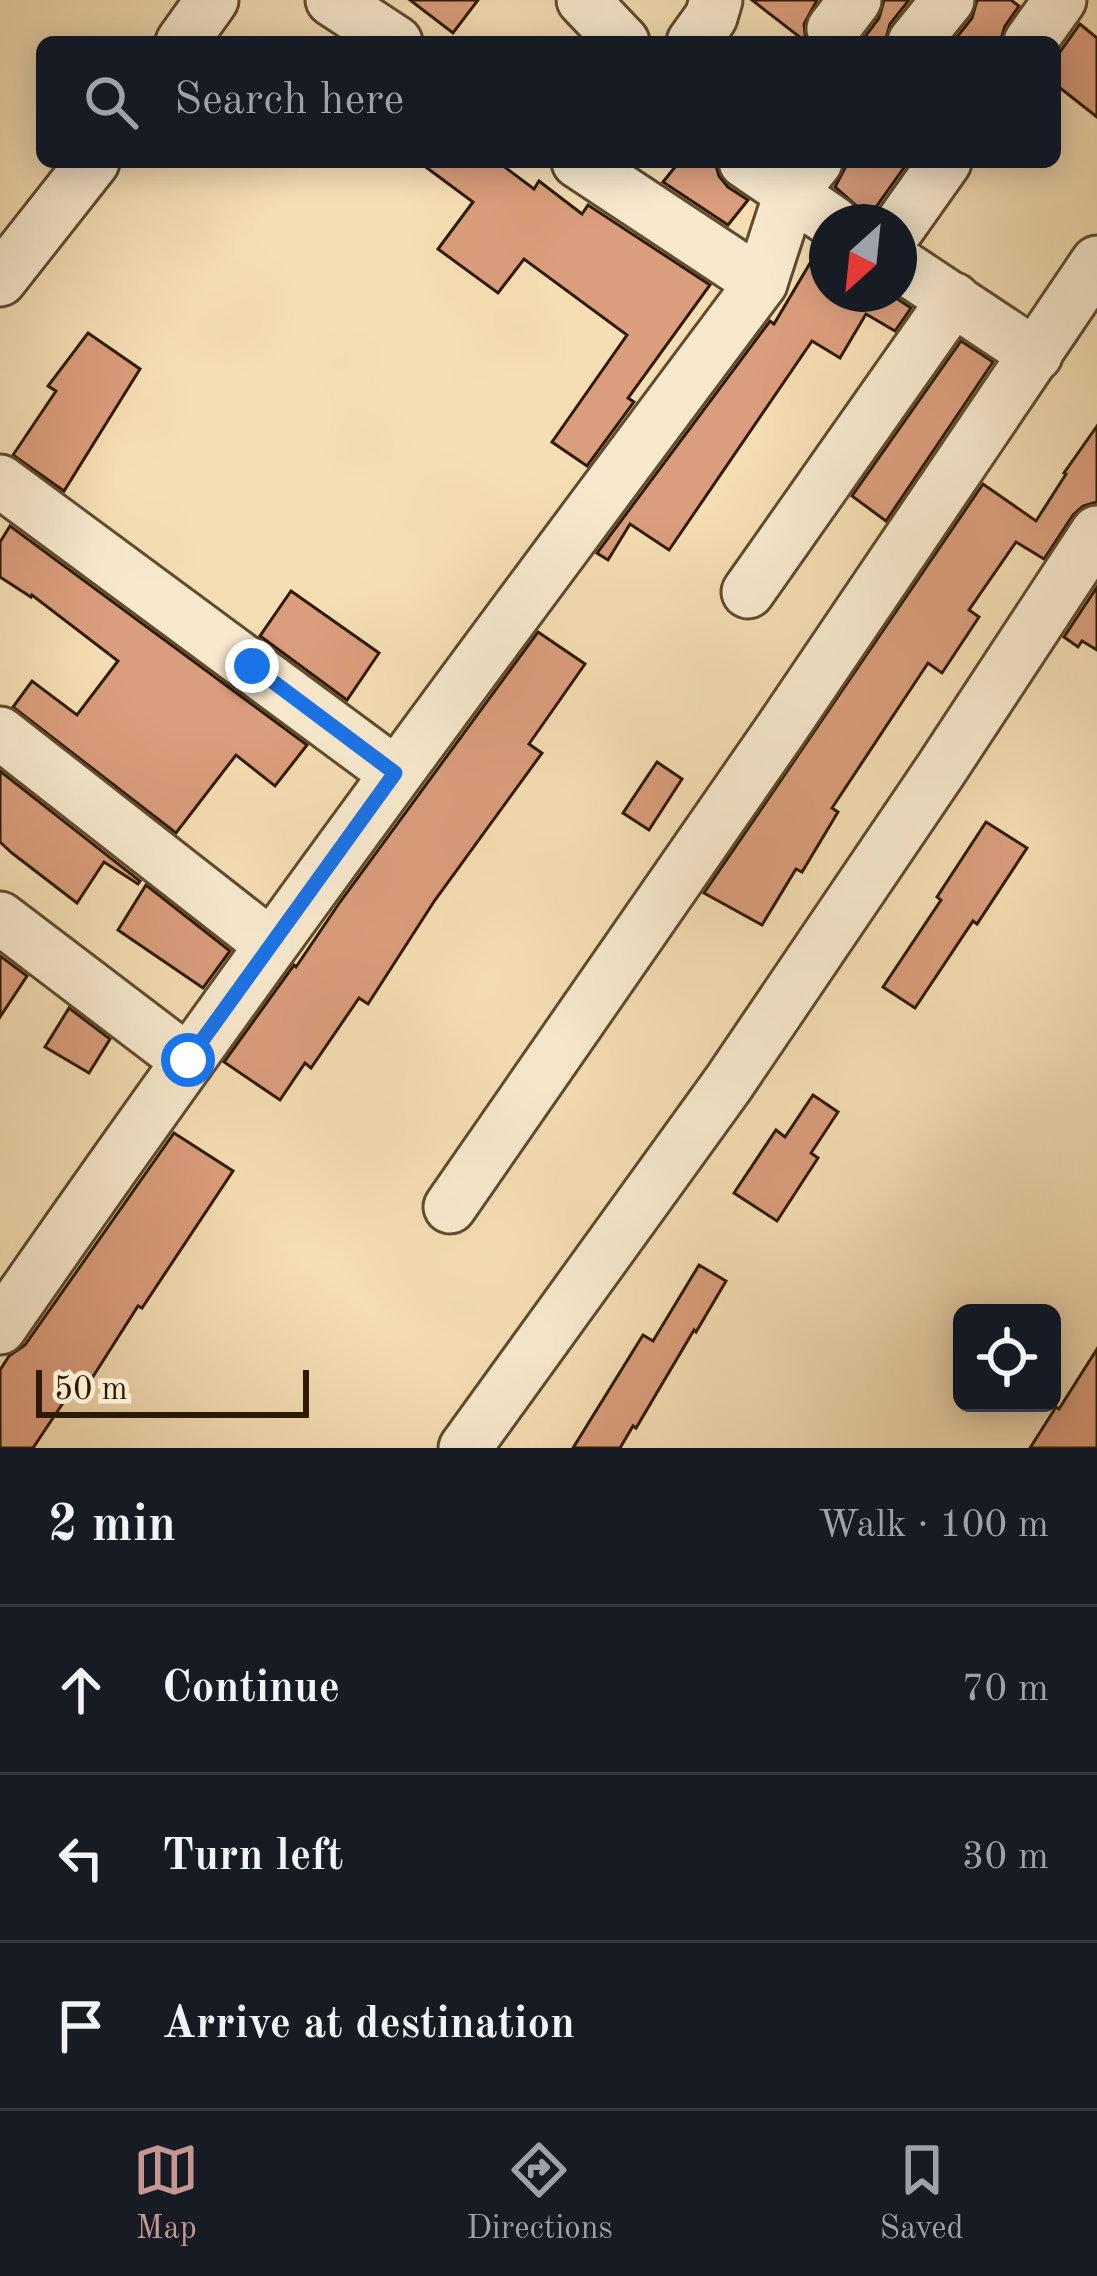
<!DOCTYPE html>
<meta charset="utf-8">
<style>
body{margin:0;font-family:"Old Standard TT",serif;background:#242831;color:#f1f3f6}
.controls{position:absolute;right:36px;bottom:36px;display:grid;overflow:hidden;border-radius:18px;box-shadow:0 6px 30px #0003}
.controls button{width:108px;height:108px;display:grid;place-items:center;padding:0;border:0;border-bottom:3px solid #363941;background:#171b24;color:#f1f3f6;font:60px sans-serif}
.compass{position:absolute;left:809px;top:204px;width:108px;height:108px;border-radius:50%;background:#171b24;box-shadow:0 6px 30px #0003;rotate:207deg}
.scale{position:absolute;left:36px;bottom:30px;width:273px;box-sizing:border-box;padding-left:12px;border:6px solid #2e1a00;border-top:0;font-size:33px;line-height:42px;white-space:nowrap;color:#2e1a00;-webkit-text-stroke:9px #f8e9ce;paint-order:stroke}
.stop{position:absolute;width:36px;height:36px;margin:-27px;border:9px solid #1a73e8;border-radius:50%;background:#fff}
.stop.end{background:#1a73e8;border-color:#fff;box-shadow:0 3px 12px #0008}
.list{margin:0;padding:0;list-style:none}
h2{display:flex;justify-content:space-between;align-items:center;height:156px;margin:0;padding:0 48px;font-size:51px}
h2 small{font-size:39px;font-weight:400;color:#9ea1a6}
.list li{display:grid;grid-template-columns:78px 1fr auto;gap:36px;align-items:center;box-sizing:border-box;height:168px;padding:0 48px;border-top:3px solid #363941}
.list b{display:block;font-size:45px;white-space:nowrap}
.list em{font-size:39px;font-style:normal;color:#9ea1a6}
.icon{flex:none;width:66px;height:66px;fill:none;stroke:currentColor;stroke-width:2;stroke-linecap:round;stroke-linejoin:round}
.map{position:relative;flex:none;width:1097px;height:1448px;overflow:hidden}
.search{position:absolute;background:#171b24;box-shadow:0 6px 30px #0003;left:36px;right:36px;top:36px;height:132px;display:flex;align-items:center;gap:30px;box-sizing:border-box;padding:0 42px;border-radius:18px;color:#9ea1a6;font-size:45px}
.sheet{height:660px;background:#171b24}
nav{display:flex;justify-content:space-around;align-items:center;box-sizing:border-box;height:168px;border-top:3px solid #363941;background:#171b24;font-size:33px;color:#9ea1a6}
nav a{display:grid;justify-items:center;gap:6px}
nav .on{color:#c59692}
.map>svg:first-child{display:block}
.building{fill:#da9d7d;stroke:#2e1a00;stroke-width:3}
.lines{fill:none;stroke-linecap:round;stroke-linejoin:round}
.minor-casing{stroke:#604b2d;stroke-width:57}
.minor{stroke:#f8e9ce;stroke-width:51}
.route{stroke:#1a73e8;stroke-width:15}
</style>
<div class="map">
<svg width="1097" height="1448" viewBox="0 0 1097 1448">
<rect width="100%" height="100%" fill="#f5ddb4"/>
<filter id="stains"><feTurbulence type="fractalNoise" baseFrequency=".00167" numOctaves="4"/><feColorMatrix values="0 0 0 0 .2 0 0 0 0 .09 0 0 0 0 .02 0 0 0 .5 -.17"/></filter>
<radialGradient id="worn" r=".72"><stop offset=".6" stop-color="#630" stop-opacity="0"/><stop offset="1" stop-color="#630" stop-opacity=".3"/></radialGradient>
<g class="building">
<path d="M 410,0 L 478,0 L 453,33 Z"/>
<path d="M 752,0 L 817,0 L 804,24 L 806,42 Z"/>
<path d="M 884,0 L 909,0 L 890,24 L 885,42 L 861,42 L 879,18 Z"/>
<path d="M 977,0 L 1011,0 L 1019,6 L 1005,26 L 1000,42 L 953,42 L 972,18 Z"/>
<path d="M 1080,24 L 1097,38 L 1097,117 L 1055,84 L 1055,59 Z"/>
<path d="M 419,162 L 498,162 L 534,189 L 539,181 L 582,214 L 588,205 L 710,285 L 628,398 L 634,402 L 587,466 L 552,442 L 627,335 L 524,259 L 498,293 L 438,249 L 473,202 Z"/>
<path d="M 679,162 L 715,162 L 719,176 L 728,187 L 748,200 L 728,225 L 663,182 Z"/>
<path d="M 845,162 L 908,162 L 874,210 L 870,222 L 863,222 L 859,208 L 835,187 L 845,168 Z"/>
<path d="M 819,248 L 827,251 L 827,294 L 890,294 L 911,308 L 895,331 L 866,314 L 840,358 L 812,341 L 669,550 L 630,524 L 608,560 L 597,553 L 770,321 L 774,324 Z"/>
<path d="M 88,333 L 140,369 L 64,491 L 13,455 L 56,391 L 48,386 Z"/>
<path d="M 961,341 L 993,362 L 886,521 L 852,496 Z"/>
<path d="M 1097,426 L 1097,502 L 1083,506 L 1073,515 L 1044,559 L 1016,542 L 969,610 L 979,617 L 942,673 L 928,663 L 832,808 L 838,812 L 802,872 L 796,869 L 762,925 L 704,893 L 983,484 L 1036,521 L 1066,474 L 1064,473 Z"/>
<path d="M 10,526 L 307,745 L 275,786 L 236,755 L 176,833 L 13,707 L 32,681 L 77,715 L 118,661 L 32,595 L 31,597 L 0,577 L 0,542 Z"/>
<path d="M 1097,587 L 1097,650 L 1082,641 L 1078,647 L 1064,637 Z"/>
<path d="M 291,591 L 379,653 L 347,700 L 260,636 Z"/>
<path d="M 538,632 L 585,664 L 529,744 L 542,753 L 435,900 L 368,1004 L 359,998 L 311,1068 L 305,1063 L 280,1100 L 224,1062 L 294,965 L 296,967 L 340,902 Z"/>
<path d="M 657,762 L 682,779 L 649,830 L 623,813 Z"/>
<path d="M 0,771 L 140,881 L 138,884 L 104,862 L 77,903 L 12,853 L 0,842 Z"/>
<path d="M 986,822 L 1027,848 L 977,924 L 973,921 L 915,1008 L 883,987 L 941,900 L 937,897 Z"/>
<path d="M 146,885 L 230,951 L 203,988 L 118,930 Z"/>
<path d="M 0,956 L 27,976 L 0,1017 Z"/>
<path d="M 69,1008 L 110,1039 L 89,1073 L 45,1047 Z"/>
<path d="M 813,1095 L 838,1112 L 811,1153 L 818,1158 L 777,1221 L 734,1193 L 776,1130 L 785,1137 Z"/>
<path d="M 174,1133 L 233,1171 L 142,1308 L 138,1306 L 80,1397 L 71,1391 L 33,1448 L 0,1448 L 0,1370 L 9,1356 L 25,1345 Z"/>
<path d="M 699,1265 L 726,1281 L 696,1332 L 694,1330 L 636,1428 L 633,1426 L 620,1448 L 573,1448 L 643,1335 L 653,1341 Z"/>
<path d="M 1097,1349 L 1097,1448 L 1030,1448 L 1056,1407 L 1059,1409 Z"/>
</g>
<g class="lines">
<g class="minor-casing">
<g id="minor">
<path d="M 332,0 L 396,42"/>
<path d="M 583,0 L 623,42"/>
<path d="M 833,29 L 855,0"/>
<path d="M 182,42 L 212,0"/>
<path d="M 693,42 L 711,17 L 716,0"/>
<path d="M 914,42 L 948,0"/>
<path d="M 1030,42 L 1060,0"/>
<path d="M 578,162 L 761,283"/>
<path d="M 745,162 L 833,222"/>
<path d="M 899,227 L 945,162"/>
<path d="M 899,264 L 1036,355"/>
<path d="M 0,280 L 93,162"/>
<path d="M 0,481 L 395,773"/>
<path d="M 748,592 L 954,299"/>
<path d="M 0,733 L 271,945"/>
<path d="M 0,918 L 188,1061"/>
<path d="M 450,1207 L 782,728 L 1097,262"/>
<path d="M 0,1328 C 245,974 503,628 761,283 L 790,194 L 816,162"/>
<path d="M 465,1448 L 728,1084 L 940,771 L 1097,532"/>
</g>
</g>
<use href="#minor" class="minor"/>
</g>
<g class="lines">
<path class="route" d="M 188,1060 L 395,773 L 252,666"/>
</g>
<rect width="100%" height="100%" filter="url(#stains)"/>
<rect width="100%" height="100%" fill="url(#worn)"/>
</svg>
<div class="controls">
<button><svg class="icon" aria-label="locate" viewBox="0 0 24 24"><circle cx="12" cy="12" r="6"/><path d="M12 2v4M12 18v4M2 12h4M18 12h4"/></svg></button>
</div>
<svg class="compass" viewBox="-18 -18 36 36"><path d="M0-13l5 13h-10z" fill="#e53935"/><path d="M0 13l5-13h-10z" fill="#9ea1a6"/></svg>
<div class="scale">50 m</div>
<div class="stop" style="left:188px;top:1060px"></div>
<div class="stop end" style="left:252px;top:666px"></div>
<div class="search"><svg class="icon" aria-label="search" viewBox="0 0 24 24"><circle cx="10" cy="10" r="6"/><path d="M15 15l6 6"/></svg>Search here</div>
</div>
<section class="sheet">
<h2>2 min<small>Walk · 100 m</small></h2>
<ul class="list">
<li><svg class="icon" aria-label="ahead" viewBox="0 0 24 24"><path d="M12 20V5M6 11l6-6 6 6"/></svg><div><b>Continue</b></div><em>70 m</em></li>
<li><svg class="icon" aria-label="left" viewBox="0 0 24 24"><path d="M17 20v-9H6M10 6l-5 5 5 5"/></svg><div><b>Turn left</b></div><em>30 m</em></li>
<li><svg class="icon" aria-label="arrive" viewBox="0 0 24 24"><path d="M6 21V4h12l-3 4 3 4H6"/></svg><div><b>Arrive at destination</b></div></li>
</ul>
</section>
<nav>
<a class="on"><svg class="icon" aria-label="map" viewBox="0 0 24 24"><path d="M3 6l6-2 6 2 6-2v14l-6 2-6-2-6 2zM9 4v14M15 6v14"/></svg>Map</a>
<a><svg class="icon" aria-label="directions" viewBox="0 0 24 24"><path d="M12 3l9 9-9 9-9-9zM9 14v-3h6M13 9l2 2-2 2"/></svg>Directions</a>
<a><svg class="icon" aria-label="saved" viewBox="0 0 24 24"><path d="M7 4h10v16l-5-4-5 4z"/></svg>Saved</a>
</nav>
